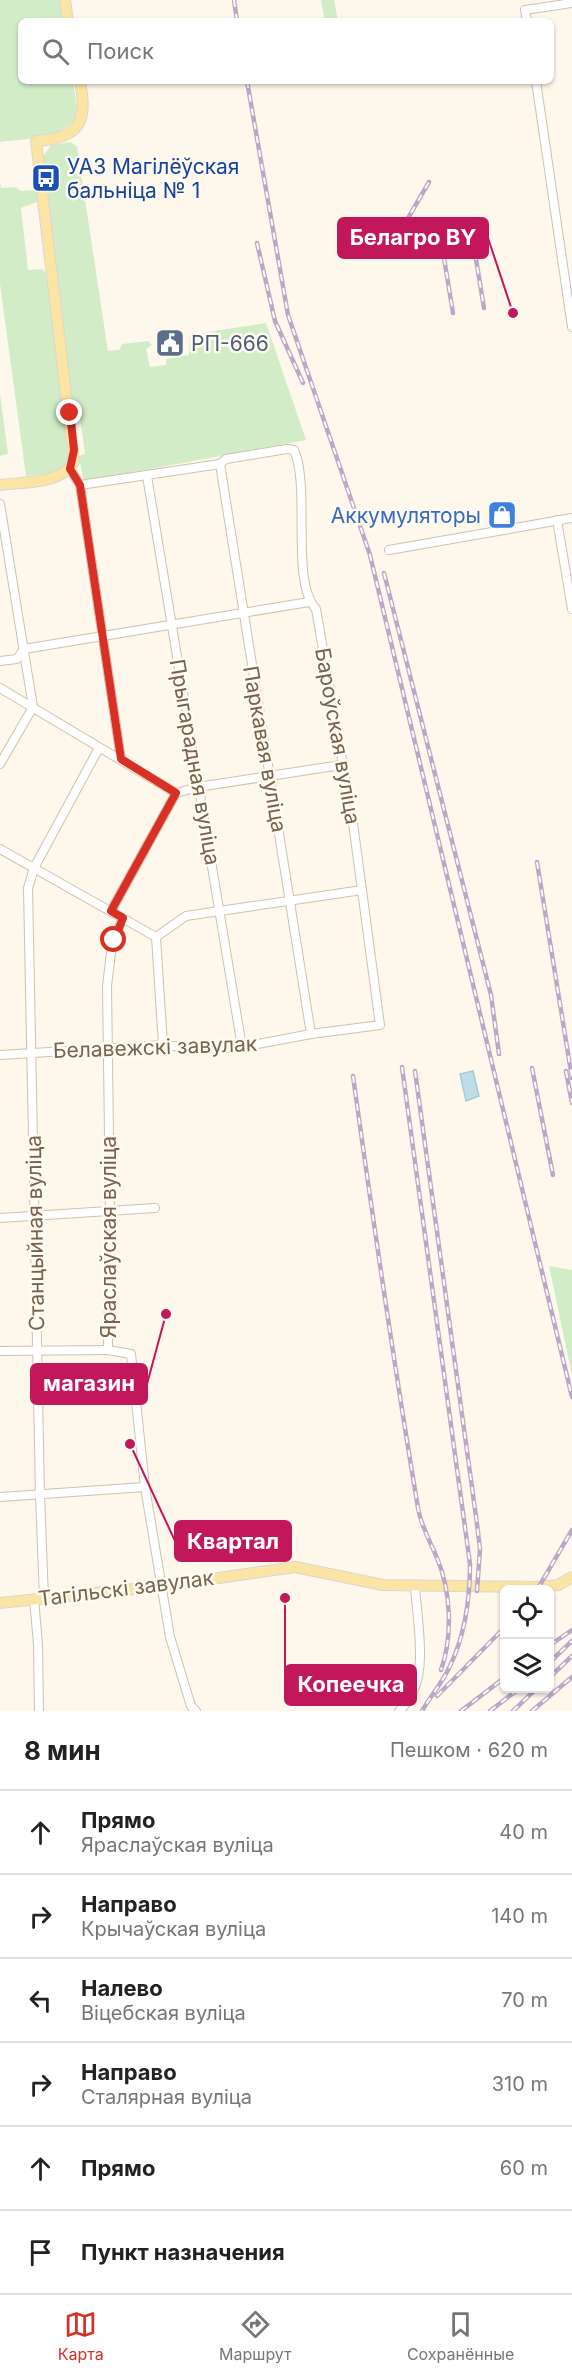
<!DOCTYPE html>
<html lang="ru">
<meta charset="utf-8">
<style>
body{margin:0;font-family:Inter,sans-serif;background:#f2f2f2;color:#222}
.controls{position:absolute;right:18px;bottom:18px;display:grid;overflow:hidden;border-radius:9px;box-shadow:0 2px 4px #0004}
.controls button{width:54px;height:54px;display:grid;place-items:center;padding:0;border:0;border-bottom:2px solid #e0e0e0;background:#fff;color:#222;font:30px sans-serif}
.stop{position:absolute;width:18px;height:18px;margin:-14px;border:4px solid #d93025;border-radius:50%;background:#fff}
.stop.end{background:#d93025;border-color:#fff;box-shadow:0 2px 6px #0008}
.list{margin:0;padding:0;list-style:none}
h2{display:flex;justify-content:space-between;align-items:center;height:78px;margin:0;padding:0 24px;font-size:26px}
h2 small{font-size:20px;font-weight:400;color:#767676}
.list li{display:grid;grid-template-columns:39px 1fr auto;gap:18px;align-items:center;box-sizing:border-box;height:84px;padding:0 24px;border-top:2px solid #e0e0e0}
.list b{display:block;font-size:22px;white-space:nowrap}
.list p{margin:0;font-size:20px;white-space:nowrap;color:#767676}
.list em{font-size:20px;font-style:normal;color:#767676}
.icon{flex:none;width:33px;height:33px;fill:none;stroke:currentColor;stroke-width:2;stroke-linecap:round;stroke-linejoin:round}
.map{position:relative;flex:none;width:572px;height:1711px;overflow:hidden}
.search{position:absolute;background:#fff;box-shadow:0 2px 4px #0004;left:18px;right:18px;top:18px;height:66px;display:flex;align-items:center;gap:15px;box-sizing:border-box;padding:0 21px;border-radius:9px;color:#767676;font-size:22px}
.sheet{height:582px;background:#fff}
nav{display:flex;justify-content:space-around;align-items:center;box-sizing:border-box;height:84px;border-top:2px solid #e0e0e0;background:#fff;font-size:16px;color:#767676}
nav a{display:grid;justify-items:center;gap:3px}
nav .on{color:#d93025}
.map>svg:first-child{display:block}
.green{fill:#d2ecc8}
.water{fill:#bedde8;stroke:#a4cbda;stroke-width:1.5}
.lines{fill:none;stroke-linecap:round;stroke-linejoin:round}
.minor-casing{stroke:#d0c1af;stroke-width:10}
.major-casing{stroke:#dcd6d1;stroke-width:12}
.minor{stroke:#fff;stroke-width:8}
.major{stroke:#fbe5a4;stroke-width:10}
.rail-casing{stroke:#bda7c9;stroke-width:4.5}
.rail{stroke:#fffbf2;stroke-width:2;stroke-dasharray:7;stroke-linecap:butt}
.route{stroke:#d93025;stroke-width:8}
.labels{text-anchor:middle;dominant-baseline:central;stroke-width:5;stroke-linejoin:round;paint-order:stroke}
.transit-label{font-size:21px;fill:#164399;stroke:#fffbf2;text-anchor:start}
.service-label{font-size:21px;fill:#4e5e75;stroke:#fffbf2;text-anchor:start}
.shop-label{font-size:21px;fill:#366cbe;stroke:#fffbf2;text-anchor:end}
.street-label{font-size:21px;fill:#79624d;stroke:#fffbf2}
.leader{fill:none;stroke:#c2185b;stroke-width:2}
.callout-dot{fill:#c2185b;stroke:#fffbf2;stroke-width:2}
.callout{fill:#c2185b;stroke:#c2185b;stroke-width:2}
.callout-label{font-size:22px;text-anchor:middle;font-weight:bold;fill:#fff}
</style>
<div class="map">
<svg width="572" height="1711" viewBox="0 0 572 1711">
<rect width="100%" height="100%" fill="#fdf8eb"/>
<g class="green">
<path d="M 0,0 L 59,0 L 63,21 L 21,21 L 21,81 L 73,81 L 78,116 C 60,140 28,138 0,142 Z"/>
<path d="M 321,0 L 334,0 L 338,21 L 325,21 Z"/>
<path d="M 71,142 L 77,147 L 108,351 L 119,350 L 122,344 L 148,341 L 152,345 L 146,349 L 150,367 L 166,365 L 166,359 L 189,355 L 190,335 L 266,323 L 306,440 L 92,480 L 83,479 L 79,456 L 85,454 L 80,418 L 73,408 L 45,184 L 50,183 L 42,158 L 51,145 Z"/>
<path d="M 0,181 L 1,188 L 16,187 L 21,191 L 37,190 L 37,202 L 21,208 L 28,270 L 42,269 L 46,273 L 71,451 L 66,466 L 52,473 L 26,476 L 0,284 Z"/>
<path d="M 0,394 L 8,454 L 0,456 Z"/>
<path d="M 549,1266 L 572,1270 L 572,1375 Z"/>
</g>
<path class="water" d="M 473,1071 L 479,1096 L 466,1101 L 460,1074 Z"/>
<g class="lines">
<g class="minor-casing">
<g id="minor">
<path d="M 527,21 L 525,10 L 572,3"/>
<path d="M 536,81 L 572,327"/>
<path d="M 220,464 L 311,1034"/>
<path d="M 70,469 L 80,485 L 121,759"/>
<path d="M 147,476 L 242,1047"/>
<path d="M 0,504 L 33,707 L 0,764"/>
<path d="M 557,520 L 572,609"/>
<path d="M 389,550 L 572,518"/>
<path d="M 0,661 L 17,659 L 24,649 L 309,602"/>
<path d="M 0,688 L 176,793 L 198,787 L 341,765"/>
<path d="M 0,849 L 156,937"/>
<path d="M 111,911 L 176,793"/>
<path d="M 122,918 L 111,953 L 107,986 L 110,1212 L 108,1350 L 131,1354 L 145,1487 L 170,1637 L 191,1706 L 196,1711"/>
<path d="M 156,937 L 186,916 L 362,890"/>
<path d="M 156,937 L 163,1045"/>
<path d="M 0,1055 L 163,1045 L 202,1049 L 242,1047 L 311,1034 L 380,1025 L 353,823 L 316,609 C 290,582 311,488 294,450 L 287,449 L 226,459 L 220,464 L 80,485"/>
<path d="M 0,1218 L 155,1208"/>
<path d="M 0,1351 L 108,1350"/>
<path d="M 0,1497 L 145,1487"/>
<path d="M 44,1598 L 40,1495 L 28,888 L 34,868 L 99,748"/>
<path d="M 34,1599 L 38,1644 L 39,1711"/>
<path d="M 399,1711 C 432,1683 417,1624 415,1586"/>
</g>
</g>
<g class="major-casing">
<g id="major">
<path d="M 65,0 L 68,21"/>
<path d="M 0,485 C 22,482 64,484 74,461 L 36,141 C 80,138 88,123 80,81"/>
<path d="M 0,1603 L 162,1586 L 295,1567 L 383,1585 L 539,1587 L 558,1585 L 572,1577"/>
</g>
</g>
<use href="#minor" class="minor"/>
<use href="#major" class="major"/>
<g class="rail-casing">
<g id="rail">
<path d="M 234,0 L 237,21"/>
<path d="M 247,81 L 288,315 L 370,555 L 572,1397"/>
<path d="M 397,237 L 429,182"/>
<path d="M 257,243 L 275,321 L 303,383"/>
<path d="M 475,253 L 484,308"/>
<path d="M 444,258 L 453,313"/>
<path d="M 384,573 L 491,995 L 499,1054"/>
<path d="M 537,862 L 572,1078"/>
<path d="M 402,1067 L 470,1564 C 470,1600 465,1636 449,1668 C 442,1683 430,1697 422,1711"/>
<path d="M 532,1068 L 553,1175"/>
<path d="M 415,1071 L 477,1524 L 480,1549 L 477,1591"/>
<path d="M 566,1071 L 572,1103"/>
<path d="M 353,1076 C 373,1220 394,1364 418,1508 C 421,1526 430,1541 437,1558 C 451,1591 453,1636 441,1670"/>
<path d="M 537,1590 L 572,1530"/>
<path d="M 550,1645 L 572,1630"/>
<path d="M 550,1662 L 572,1641"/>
<path d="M 550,1677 L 572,1656"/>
<path d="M 437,1696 L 504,1628"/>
<path d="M 461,1711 L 504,1678"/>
<path d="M 490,1711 L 520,1688"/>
<path d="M 513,1711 L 537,1688"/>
<path d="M 532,1711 L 572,1677"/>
</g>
</g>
<use href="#rail" class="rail"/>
</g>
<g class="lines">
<path class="route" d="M 70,413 L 74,450 L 70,469 L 80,485 L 121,759 L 176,793 L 111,911 L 123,918 L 114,940"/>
</g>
<defs>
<g id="bus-square" transform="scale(1.5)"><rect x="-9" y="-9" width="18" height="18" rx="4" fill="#1a4fb4" stroke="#fffbf2"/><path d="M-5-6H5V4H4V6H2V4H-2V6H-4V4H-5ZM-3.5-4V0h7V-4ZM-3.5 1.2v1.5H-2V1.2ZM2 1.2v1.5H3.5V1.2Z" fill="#fff"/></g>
<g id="civic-square" transform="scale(1.5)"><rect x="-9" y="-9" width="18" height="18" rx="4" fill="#5c6f8a" stroke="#fffbf2"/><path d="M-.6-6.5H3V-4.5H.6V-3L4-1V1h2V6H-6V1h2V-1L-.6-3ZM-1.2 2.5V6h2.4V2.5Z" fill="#fff"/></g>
<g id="shop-square" transform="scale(1.5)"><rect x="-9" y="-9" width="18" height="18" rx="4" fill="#3f7fe0" stroke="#fffbf2"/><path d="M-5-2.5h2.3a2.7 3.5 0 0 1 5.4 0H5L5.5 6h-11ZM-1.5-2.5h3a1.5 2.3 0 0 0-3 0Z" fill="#fff"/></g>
</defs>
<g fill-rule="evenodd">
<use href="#bus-square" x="46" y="178"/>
<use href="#civic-square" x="170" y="343"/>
<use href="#shop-square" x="502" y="515"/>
</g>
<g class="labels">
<g class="transit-label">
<text x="67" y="166">УАЗ Магілёўская<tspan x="67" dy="24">бальніца № 1</tspan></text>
</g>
<g class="service-label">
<text x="191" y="343">РП-666</text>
</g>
<g class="shop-label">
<text x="481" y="515">Аккумуляторы</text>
</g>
<g class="street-label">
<text transform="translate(338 736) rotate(80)">Бароўская вуліца</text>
<text transform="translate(265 749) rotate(80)">Паркавая вуліца</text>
<text transform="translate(195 762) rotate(80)">Прыгарадная вуліца</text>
<text transform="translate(155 1047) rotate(-2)">Белавежскі завулак</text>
<text transform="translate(35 1233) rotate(-91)">Станцыйная вуліца</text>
<text transform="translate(108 1237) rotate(-90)">Яраслаўская вуліца</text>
<text transform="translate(126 1588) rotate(-7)">Тагільскі завулак</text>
</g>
</g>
<path class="leader" d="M513 313L488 238M166 1314L147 1384M130 1444L175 1541M285 1598L285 1685"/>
<g class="callout-dot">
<circle cx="513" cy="313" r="6"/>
<circle cx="166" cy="1314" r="6"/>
<circle cx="130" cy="1444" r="6"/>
<circle cx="285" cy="1598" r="6"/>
</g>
<g class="callout">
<rect x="338" y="218" width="150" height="40" rx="6"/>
<rect x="31" y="1364" width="116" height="40" rx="6"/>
<rect x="175" y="1521" width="116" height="40" rx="6"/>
<rect x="285" y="1665" width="131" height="40" rx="6"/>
</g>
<g class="callout-label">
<text x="413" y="245">Белагро BY</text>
<text x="89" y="1391">магазин</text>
<text x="233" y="1549">Квартал</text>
<text x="351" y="1692">Копеечка</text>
</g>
</svg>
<div class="controls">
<button><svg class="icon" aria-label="locate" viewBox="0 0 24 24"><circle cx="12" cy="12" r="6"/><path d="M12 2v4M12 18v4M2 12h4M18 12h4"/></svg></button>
<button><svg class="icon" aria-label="layers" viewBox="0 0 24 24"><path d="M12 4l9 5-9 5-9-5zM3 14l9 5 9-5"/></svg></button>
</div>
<div class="stop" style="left:114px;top:940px"></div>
<div class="stop end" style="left:70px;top:413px"></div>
<div class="search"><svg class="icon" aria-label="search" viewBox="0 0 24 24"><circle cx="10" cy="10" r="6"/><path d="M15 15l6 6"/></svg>Поиск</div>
</div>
<section class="sheet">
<h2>8 мин<small>Пешком · 620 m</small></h2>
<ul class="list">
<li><svg class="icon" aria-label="ahead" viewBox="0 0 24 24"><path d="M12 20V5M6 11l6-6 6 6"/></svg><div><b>Прямо</b><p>Яраслаўская вуліца</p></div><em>40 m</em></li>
<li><svg class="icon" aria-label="right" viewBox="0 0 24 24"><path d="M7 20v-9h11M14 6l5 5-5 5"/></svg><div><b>Направо</b><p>Крычаўская вуліца</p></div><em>140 m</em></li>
<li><svg class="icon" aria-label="left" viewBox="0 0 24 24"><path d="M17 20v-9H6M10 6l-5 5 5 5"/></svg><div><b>Налево</b><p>Віцебская вуліца</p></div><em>70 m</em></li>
<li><svg class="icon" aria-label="right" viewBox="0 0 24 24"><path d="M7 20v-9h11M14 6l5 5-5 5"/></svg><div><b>Направо</b><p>Сталярная вуліца</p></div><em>310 m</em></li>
<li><svg class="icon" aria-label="ahead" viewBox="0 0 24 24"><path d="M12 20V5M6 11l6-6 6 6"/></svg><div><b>Прямо</b></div><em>60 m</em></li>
<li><svg class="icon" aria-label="arrive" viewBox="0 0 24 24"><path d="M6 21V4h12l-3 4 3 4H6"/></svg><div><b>Пункт назначения</b></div></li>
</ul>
</section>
<nav>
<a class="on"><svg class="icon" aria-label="map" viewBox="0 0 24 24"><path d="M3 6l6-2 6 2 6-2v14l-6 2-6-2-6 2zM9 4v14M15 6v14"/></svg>Карта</a>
<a><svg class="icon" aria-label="directions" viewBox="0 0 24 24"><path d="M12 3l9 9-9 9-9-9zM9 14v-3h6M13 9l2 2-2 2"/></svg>Маршрут</a>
<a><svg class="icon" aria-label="saved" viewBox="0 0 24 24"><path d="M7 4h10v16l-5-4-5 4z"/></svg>Сохранённые</a>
</nav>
